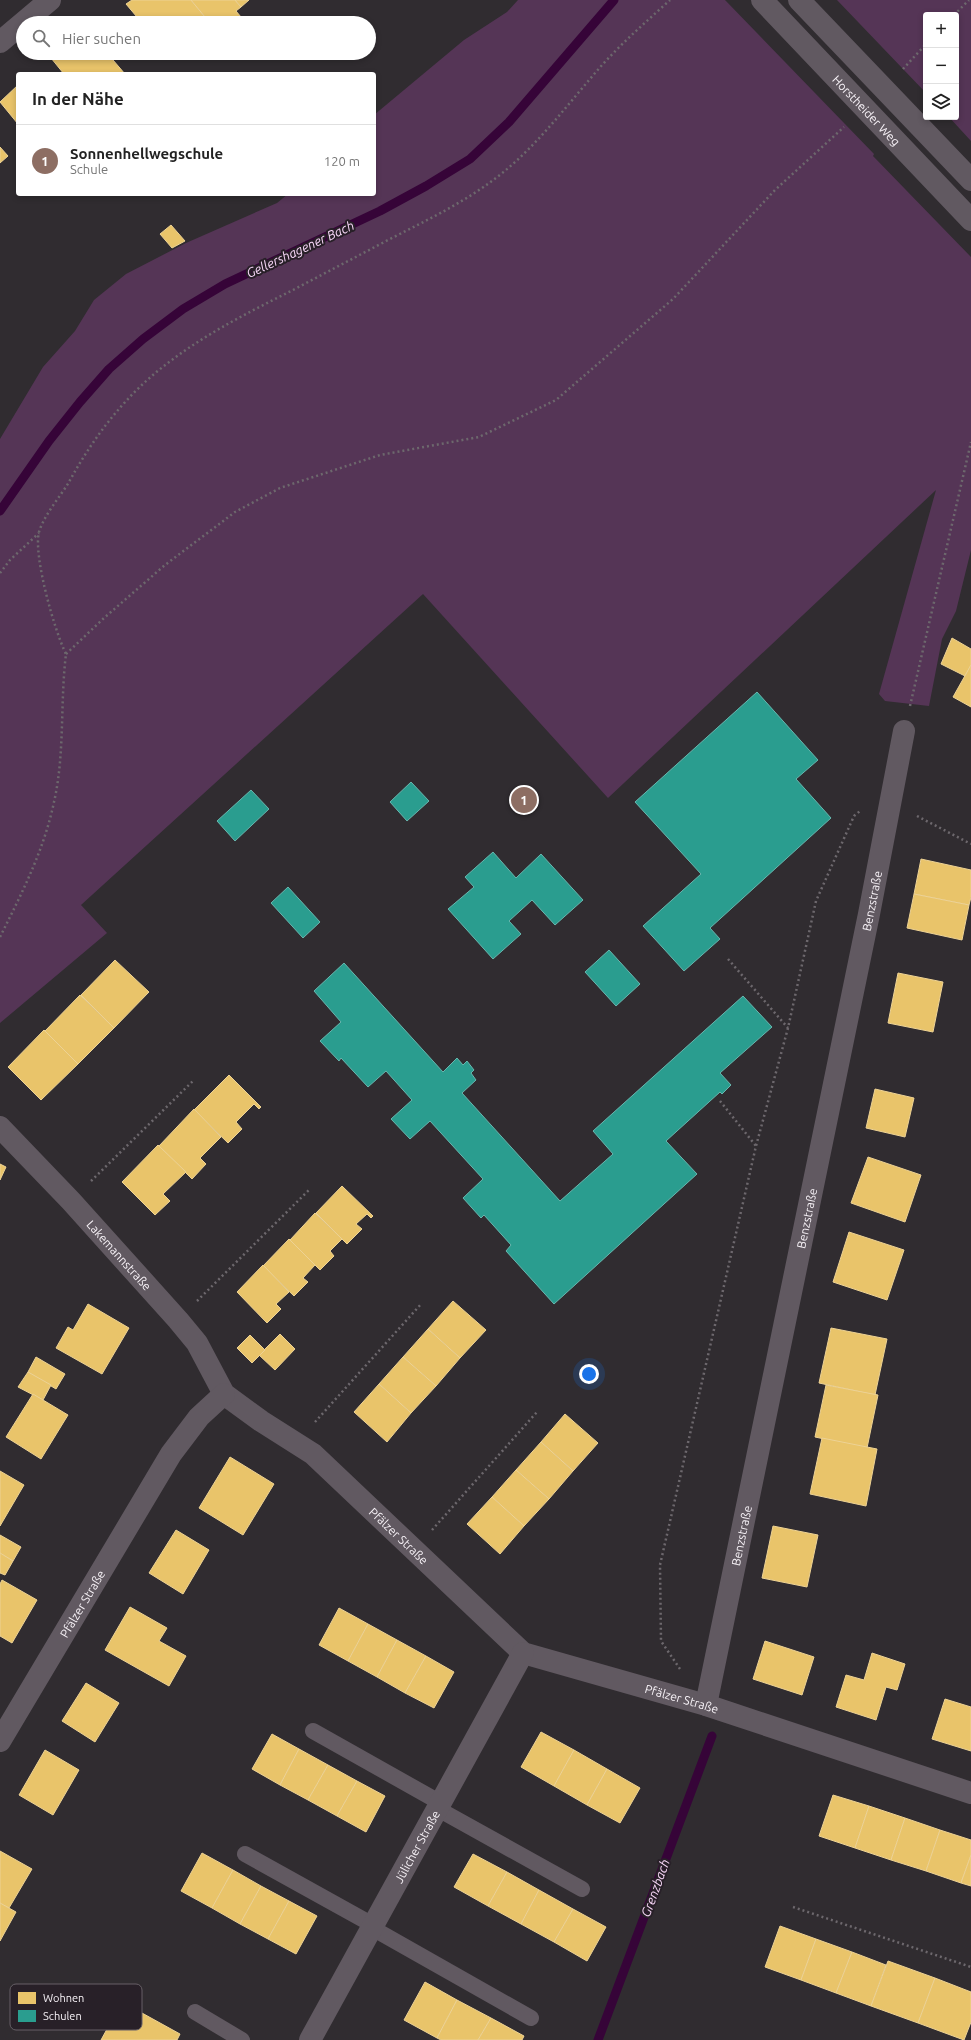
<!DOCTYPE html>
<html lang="de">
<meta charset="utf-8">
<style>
body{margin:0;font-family:Ubuntu,sans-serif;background:#f6f6f6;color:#222}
.controls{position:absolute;right:12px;top:12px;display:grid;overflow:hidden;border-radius:4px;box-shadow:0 2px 6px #0003}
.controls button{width:36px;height:36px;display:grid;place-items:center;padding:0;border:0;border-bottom:1px solid #e0e0e0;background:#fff;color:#222;font:20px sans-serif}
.you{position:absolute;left:589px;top:1374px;width:14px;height:14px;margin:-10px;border:3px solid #fff;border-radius:50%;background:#1a73e8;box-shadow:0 0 0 6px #1a73e833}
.badge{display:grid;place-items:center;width:26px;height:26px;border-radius:50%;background:#ea580c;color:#fff;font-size:13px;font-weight:700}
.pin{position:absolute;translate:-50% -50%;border:2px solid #fff;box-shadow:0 1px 4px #0006}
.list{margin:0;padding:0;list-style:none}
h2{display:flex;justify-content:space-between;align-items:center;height:52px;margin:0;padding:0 16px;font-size:17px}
h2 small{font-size:13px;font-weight:400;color:#767676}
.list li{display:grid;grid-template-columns:26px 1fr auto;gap:12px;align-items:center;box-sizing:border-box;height:72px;padding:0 16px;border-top:1px solid #e0e0e0}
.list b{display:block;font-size:15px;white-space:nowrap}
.list p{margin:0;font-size:13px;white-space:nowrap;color:#767676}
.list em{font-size:13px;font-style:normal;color:#767676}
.icon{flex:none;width:22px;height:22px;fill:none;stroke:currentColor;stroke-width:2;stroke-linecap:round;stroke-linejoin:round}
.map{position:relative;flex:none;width:971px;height:2040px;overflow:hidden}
.search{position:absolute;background:#fff;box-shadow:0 2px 6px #0003;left:16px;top:16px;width:360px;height:44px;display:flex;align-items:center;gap:10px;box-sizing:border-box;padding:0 14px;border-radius:22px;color:#767676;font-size:15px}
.panel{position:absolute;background:#fff;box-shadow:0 2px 6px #0003;left:16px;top:72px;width:360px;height:124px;border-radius:4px}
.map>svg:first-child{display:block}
.green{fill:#553556}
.homes{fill:#e9c46a;stroke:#edd294}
.schools{fill:#2a9d8f;stroke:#68b6ae}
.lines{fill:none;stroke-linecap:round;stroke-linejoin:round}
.stream{stroke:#360438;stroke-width:9}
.path{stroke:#6d686d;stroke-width:2.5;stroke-dasharray:2 3;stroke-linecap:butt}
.service{stroke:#615961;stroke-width:16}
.minor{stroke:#615961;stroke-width:22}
.tertiary{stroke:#615961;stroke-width:22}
.labels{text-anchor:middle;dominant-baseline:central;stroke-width:4;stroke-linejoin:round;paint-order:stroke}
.street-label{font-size:12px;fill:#f7f2f7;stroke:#282028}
.water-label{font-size:13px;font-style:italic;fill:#f9d8f9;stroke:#282028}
.key{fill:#282028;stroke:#665f66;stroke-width:1}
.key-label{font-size:11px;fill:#f7f2f7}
</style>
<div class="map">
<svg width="971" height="2040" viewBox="0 0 971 2040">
<rect width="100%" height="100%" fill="#302c30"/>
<g class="green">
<path d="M 518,0 L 725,0 L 874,154 L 873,156 L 971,257 L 971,550 L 956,611 L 942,639 L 929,706 L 885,701 L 879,694 L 936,490 L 608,798 L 423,594 L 81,905 L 107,933 L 0,1023 L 0,439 L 43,367 L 75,331 L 94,300 L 126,274 L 186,243 L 277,203 L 288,194 L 374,194 L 374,115 L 464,40 L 507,12 Z"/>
<path d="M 837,0 L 971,0 L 971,141 L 949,117 L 956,117 L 956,15 L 926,15 L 926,93 Z"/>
</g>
<g class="homes">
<path d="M 132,0 L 191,0 L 210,23 L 142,23 L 126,4 Z"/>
<path d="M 191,0 L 235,0 L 241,7 L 236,11 L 241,17 L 239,19 L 237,16 L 229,23 L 210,23 Z"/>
<path d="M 235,0 L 249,0 L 241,7 Z"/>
<path d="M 57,53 L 107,53 L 125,74 L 64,74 L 51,58 Z"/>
<path d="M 18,85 L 18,124 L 0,102 Z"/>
<path d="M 0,147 L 8,156 L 0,163 Z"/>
<path d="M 171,225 L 185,241 L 172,248 L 160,234 Z"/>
<path d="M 952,638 L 971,649 L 971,665 L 965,676 L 941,664 Z"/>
<path d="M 971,665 L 971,707 L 953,697 Z"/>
<path d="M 921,859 L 971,870 L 971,897 L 969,905 L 914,894 Z"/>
<path d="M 914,894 L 969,905 L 962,940 L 907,928 Z"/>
<path d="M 115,960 L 149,992 L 114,1028 L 81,995 Z"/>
<path d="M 898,973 L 943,982 L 933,1032 L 888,1023 Z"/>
<path d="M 80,995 L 114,1028 L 78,1064 L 45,1031 Z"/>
<path d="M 44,1030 L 78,1064 L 41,1100 L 8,1067 Z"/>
<path d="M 229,1075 L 261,1107 L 259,1109 L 254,1104 L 236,1122 L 242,1129 L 228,1143 L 194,1110 Z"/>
<path d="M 875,1089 L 914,1098 L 905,1137 L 866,1128 Z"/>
<path d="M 194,1109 L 221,1137 L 200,1158 L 206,1164 L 192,1179 L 159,1146 Z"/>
<path d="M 158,1145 L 186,1172 L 163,1194 L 170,1201 L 155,1215 L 122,1182 Z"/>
<path d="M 868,1157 L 921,1175 L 905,1222 L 851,1203 Z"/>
<path d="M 0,1164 L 6,1167 L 0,1180 Z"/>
<path d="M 342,1186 L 373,1216 L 371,1218 L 367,1214 L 356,1224 L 362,1229 L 347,1244 L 316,1213 Z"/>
<path d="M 315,1213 L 342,1239 L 330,1251 L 334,1256 L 320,1270 L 290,1240 Z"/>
<path d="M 849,1232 L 904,1250 L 887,1300 L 833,1282 Z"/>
<path d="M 289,1239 L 315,1265 L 303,1278 L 308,1282 L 294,1296 L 263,1266 Z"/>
<path d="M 263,1265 L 289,1292 L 276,1304 L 281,1309 L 267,1323 L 237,1292 Z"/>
<path d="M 453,1301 L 486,1330 L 460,1358 L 428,1329 Z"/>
<path d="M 88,1304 L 129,1328 L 102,1374 L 56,1348 L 68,1327 L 73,1330 Z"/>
<path d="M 831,1328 L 887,1339 L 875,1395 L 819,1383 Z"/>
<path d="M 428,1329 L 460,1358 L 436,1386 L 403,1357 Z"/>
<path d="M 280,1334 L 295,1349 L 275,1370 L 259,1355 Z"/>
<path d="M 250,1335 L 265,1350 L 252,1363 L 237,1348 Z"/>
<path d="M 36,1357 L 65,1374 L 56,1389 L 28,1372 Z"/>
<path d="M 403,1357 L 436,1386 L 411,1413 L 379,1384 Z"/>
<path d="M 28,1372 L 51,1385 L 43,1400 L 18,1387 Z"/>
<path d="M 379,1384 L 411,1413 L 387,1442 L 354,1412 Z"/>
<path d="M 826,1385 L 878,1395 L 867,1448 L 815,1437 Z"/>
<path d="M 33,1394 L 68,1415 L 41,1459 L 6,1437 Z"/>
<path d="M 565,1414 L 598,1443 L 573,1471 L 541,1442 Z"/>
<path d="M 822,1438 L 877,1449 L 866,1506 L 810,1494 Z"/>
<path d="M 541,1442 L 573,1471 L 549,1499 L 516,1470 Z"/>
<path d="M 230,1457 L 274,1484 L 243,1535 L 199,1508 Z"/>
<path d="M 516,1470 L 549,1499 L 524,1526 L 492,1497 Z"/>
<path d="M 0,1471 L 24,1485 L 0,1526 Z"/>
<path d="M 492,1497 L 524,1526 L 500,1554 L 467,1524 Z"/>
<path d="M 773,1526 L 818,1535 L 807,1587 L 762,1578 Z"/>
<path d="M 176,1530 L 209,1550 L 183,1594 L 149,1573 Z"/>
<path d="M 0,1535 L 21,1547 L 13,1561 L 0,1553 Z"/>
<path d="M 0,1553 L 13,1561 L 5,1575 L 0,1573 Z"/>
<path d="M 2,1580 L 37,1600 L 12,1643 L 0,1636 L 0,1584 Z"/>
<path d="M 130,1607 L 167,1628 L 159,1641 L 186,1656 L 169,1686 L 105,1650 Z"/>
<path d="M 339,1608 L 368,1624 L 348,1661 L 319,1645 Z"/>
<path d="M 368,1624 L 397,1640 L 377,1677 L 348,1661 Z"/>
<path d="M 397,1640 L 426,1656 L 405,1693 L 377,1677 Z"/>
<path d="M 765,1641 L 814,1657 L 802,1695 L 753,1679 Z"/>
<path d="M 872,1653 L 905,1664 L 897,1690 L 886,1687 L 876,1720 L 836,1707 L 846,1675 L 864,1680 Z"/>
<path d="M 426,1656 L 454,1672 L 434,1708 L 405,1693 Z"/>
<path d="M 86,1683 L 119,1703 L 95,1742 L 62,1721 Z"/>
<path d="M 945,1699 L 971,1707 L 971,1751 L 932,1739 Z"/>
<path d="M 541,1732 L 574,1750 L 554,1786 L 521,1767 Z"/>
<path d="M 272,1734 L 299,1749 L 280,1785 L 252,1769 Z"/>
<path d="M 299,1749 L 328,1765 L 308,1800 L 280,1785 Z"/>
<path d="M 45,1750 L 79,1770 L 53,1815 L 19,1795 Z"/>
<path d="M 574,1750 L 607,1769 L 587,1805 L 554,1786 Z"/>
<path d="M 328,1765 L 357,1781 L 337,1816 L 308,1800 Z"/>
<path d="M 607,1769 L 640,1788 L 620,1823 L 587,1805 Z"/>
<path d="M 357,1781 L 385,1796 L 366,1832 L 337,1816 Z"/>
<path d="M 833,1795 L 869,1806 L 855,1848 L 819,1836 Z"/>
<path d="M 869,1806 L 905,1818 L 891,1860 L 855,1848 Z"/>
<path d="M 905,1818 L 940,1830 L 926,1871 L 891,1860 Z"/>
<path d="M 940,1830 L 971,1840 L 971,1855 L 961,1883 L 926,1871 Z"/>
<path d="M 0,1851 L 32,1869 L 9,1908 L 0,1903 Z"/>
<path d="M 202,1853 L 233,1870 L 212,1908 L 181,1891 Z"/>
<path d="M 473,1854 L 507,1872 L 488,1906 L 454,1887 Z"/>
<path d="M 971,1855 L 971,1886 L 961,1883 Z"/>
<path d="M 233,1870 L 261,1886 L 240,1924 L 212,1908 Z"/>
<path d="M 507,1872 L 539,1890 L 521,1924 L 488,1906 Z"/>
<path d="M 261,1886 L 289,1901 L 268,1939 L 240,1924 Z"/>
<path d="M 539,1890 L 573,1909 L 554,1942 L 521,1924 Z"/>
<path d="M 289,1901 L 317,1916 L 296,1954 L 268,1939 Z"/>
<path d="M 0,1903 L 16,1912 L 0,1941 Z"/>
<path d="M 573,1909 L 606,1927 L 587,1961 L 554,1942 Z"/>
<path d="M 780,1926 L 816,1939 L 801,1980 L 765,1967 Z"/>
<path d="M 816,1939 L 852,1952 L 836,1993 L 801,1980 Z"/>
<path d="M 852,1952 L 886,1965 L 871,2006 L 836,1993 Z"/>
<path d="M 888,1961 L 935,1978 L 918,2023 L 871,2006 Z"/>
<path d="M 935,1978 L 971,1992 L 971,2022 L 964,2040 L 918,2023 Z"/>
<path d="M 425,1982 L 457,2000 L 437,2038 L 404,2020 Z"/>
<path d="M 457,2000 L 491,2018 L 478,2040 L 441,2040 L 437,2038 Z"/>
<path d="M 122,2002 L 180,2034 L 177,2040 L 101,2040 Z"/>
<path d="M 491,2018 L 524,2036 L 522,2040 L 478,2040 Z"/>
</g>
<g class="schools">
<path d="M 757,692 L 818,760 L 796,779 L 831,818 L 710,928 L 720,939 L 684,971 L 643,926 L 701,874 L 635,802 Z"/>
<path d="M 411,782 L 429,801 L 407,821 L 390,802 Z"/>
<path d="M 251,790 L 269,809 L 235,841 L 217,821 Z"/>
<path d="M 493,852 L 516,878 L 541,854 L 583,900 L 555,925 L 532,900 L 509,921 L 521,934 L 493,959 L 448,909 L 474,887 L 465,877 Z"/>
<path d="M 288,887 L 320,922 L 303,938 L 271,903 Z"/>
<path d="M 609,950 L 640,984 L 616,1006 L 585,972 Z"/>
<path d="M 344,963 L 443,1072 L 457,1058 L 463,1065 L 467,1061 L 474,1070 L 471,1073 L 476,1080 L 462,1093 L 560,1201 L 613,1154 L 593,1131 L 743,996 L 772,1027 L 720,1073 L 731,1085 L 722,1094 L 720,1092 L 666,1141 L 697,1174 L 554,1304 L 506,1251 L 511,1245 L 484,1215 L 481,1218 L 463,1198 L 483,1179 L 430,1121 L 410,1139 L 391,1119 L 412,1100 L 386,1071 L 368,1087 L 341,1058 L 339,1061 L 320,1041 L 341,1022 L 314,991 Z"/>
</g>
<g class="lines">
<g class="stream">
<path d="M 0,511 L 49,441 L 80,402 L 109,369 L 143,339 L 183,309 L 225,284 L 380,211 L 426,186 L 470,159 L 509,122 L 614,0"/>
<path d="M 598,2040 L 712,1736"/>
</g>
<g class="path">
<path d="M 954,15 L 969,0"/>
<path d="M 903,69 L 926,44"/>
<path d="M 0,573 L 10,560 L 39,533"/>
<path d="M 66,654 L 104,618 L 165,565 L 235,512 L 280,488 L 380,455 L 479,437 L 556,400 L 673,299 L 775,190 L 844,127"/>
<path d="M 910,706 L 971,442"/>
<path d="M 917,816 L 971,844"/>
<path d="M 0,937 C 22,893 44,850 54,802 C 65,754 60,703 66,654 C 55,632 33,556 39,532 C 44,515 60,497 69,482 C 93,438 124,397 164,366 C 203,335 249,312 293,290 C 325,273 356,257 388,240 C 427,220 466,202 501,174 C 540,143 570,101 603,64 C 624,41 647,21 670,0"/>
<path d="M 728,959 L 788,1028"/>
<path d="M 720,1101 L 756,1146"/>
<path d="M 91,1181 L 194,1080"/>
<path d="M 197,1301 L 310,1189"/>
<path d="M 315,1422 L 422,1303"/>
<path d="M 432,1530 L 537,1412"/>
<path d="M 680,1669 L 661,1641 L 660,1565 L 756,1146 L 788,1028 L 816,901 L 854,816 L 860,811"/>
<path d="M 793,1907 L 971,1967"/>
</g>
<g class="service">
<path d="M 313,1731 L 441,1803"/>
<path d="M 438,1809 L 582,1889"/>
<path d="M 245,1854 L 373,1925"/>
<path d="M 372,1928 L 531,2018"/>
<path d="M 195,2012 L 242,2040"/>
</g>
<g class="minor">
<path d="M 0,42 L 50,0"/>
<path id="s1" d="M 0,1127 L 71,1201 L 178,1320 L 197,1343 L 224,1394 L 261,1421 L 313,1454 L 523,1653 L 706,1705 L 971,1793"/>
<path id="s2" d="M 706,1705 L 869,914 L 904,731"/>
<path id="s3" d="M 0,1741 L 171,1454 L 199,1417 L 224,1394"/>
<path id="s4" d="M 310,2040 L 523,1653"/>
</g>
<g class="tertiary">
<path id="s5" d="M 762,0 L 971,220"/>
<path d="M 799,0 L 971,180"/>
</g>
</g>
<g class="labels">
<g class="street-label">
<text stroke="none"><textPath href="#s5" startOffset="152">Horstheider Weg</textPath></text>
<text stroke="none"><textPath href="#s2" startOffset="821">Benzstraße</textPath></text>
<text stroke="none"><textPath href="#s2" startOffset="497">Benzstraße</textPath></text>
<text stroke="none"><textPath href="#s1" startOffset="175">Lakemannstraße</textPath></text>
<text stroke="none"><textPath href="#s1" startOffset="576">Pfälzer Straße</textPath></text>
<text stroke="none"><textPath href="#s2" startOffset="173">Benzstraße</textPath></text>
<text stroke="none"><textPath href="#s3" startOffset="160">Pfälzer Straße</textPath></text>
<text stroke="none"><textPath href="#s1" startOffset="912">Pfälzer Straße</textPath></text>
<text stroke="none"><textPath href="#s4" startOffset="221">Jülicher Straße</textPath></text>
</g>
<g class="water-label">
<text transform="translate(300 249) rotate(-25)">Gellershagener Bach</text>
<text transform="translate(655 1888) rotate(-70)">Grenzbach</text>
</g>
</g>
<rect x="10" y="1984" width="132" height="46" rx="6" class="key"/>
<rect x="18" y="1992" width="18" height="12" fill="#e9c46a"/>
<rect x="18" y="2010" width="18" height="12" fill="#2a9d8f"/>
<g class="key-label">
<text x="43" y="2002">Wohnen</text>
<text x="43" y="2020">Schulen</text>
</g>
</svg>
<div class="controls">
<button>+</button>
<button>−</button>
<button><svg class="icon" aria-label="layers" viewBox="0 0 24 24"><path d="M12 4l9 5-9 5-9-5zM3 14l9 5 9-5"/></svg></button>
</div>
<div class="you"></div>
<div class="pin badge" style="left:524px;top:800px;background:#8d6e63">1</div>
<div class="search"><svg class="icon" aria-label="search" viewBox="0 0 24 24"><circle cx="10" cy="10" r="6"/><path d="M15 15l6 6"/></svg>Hier suchen</div>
<section class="panel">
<h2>In der Nähe<small></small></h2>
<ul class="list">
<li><span class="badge" style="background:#8d6e63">1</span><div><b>Sonnenhellwegschule</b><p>Schule</p></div><em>120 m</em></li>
</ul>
</section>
</div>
